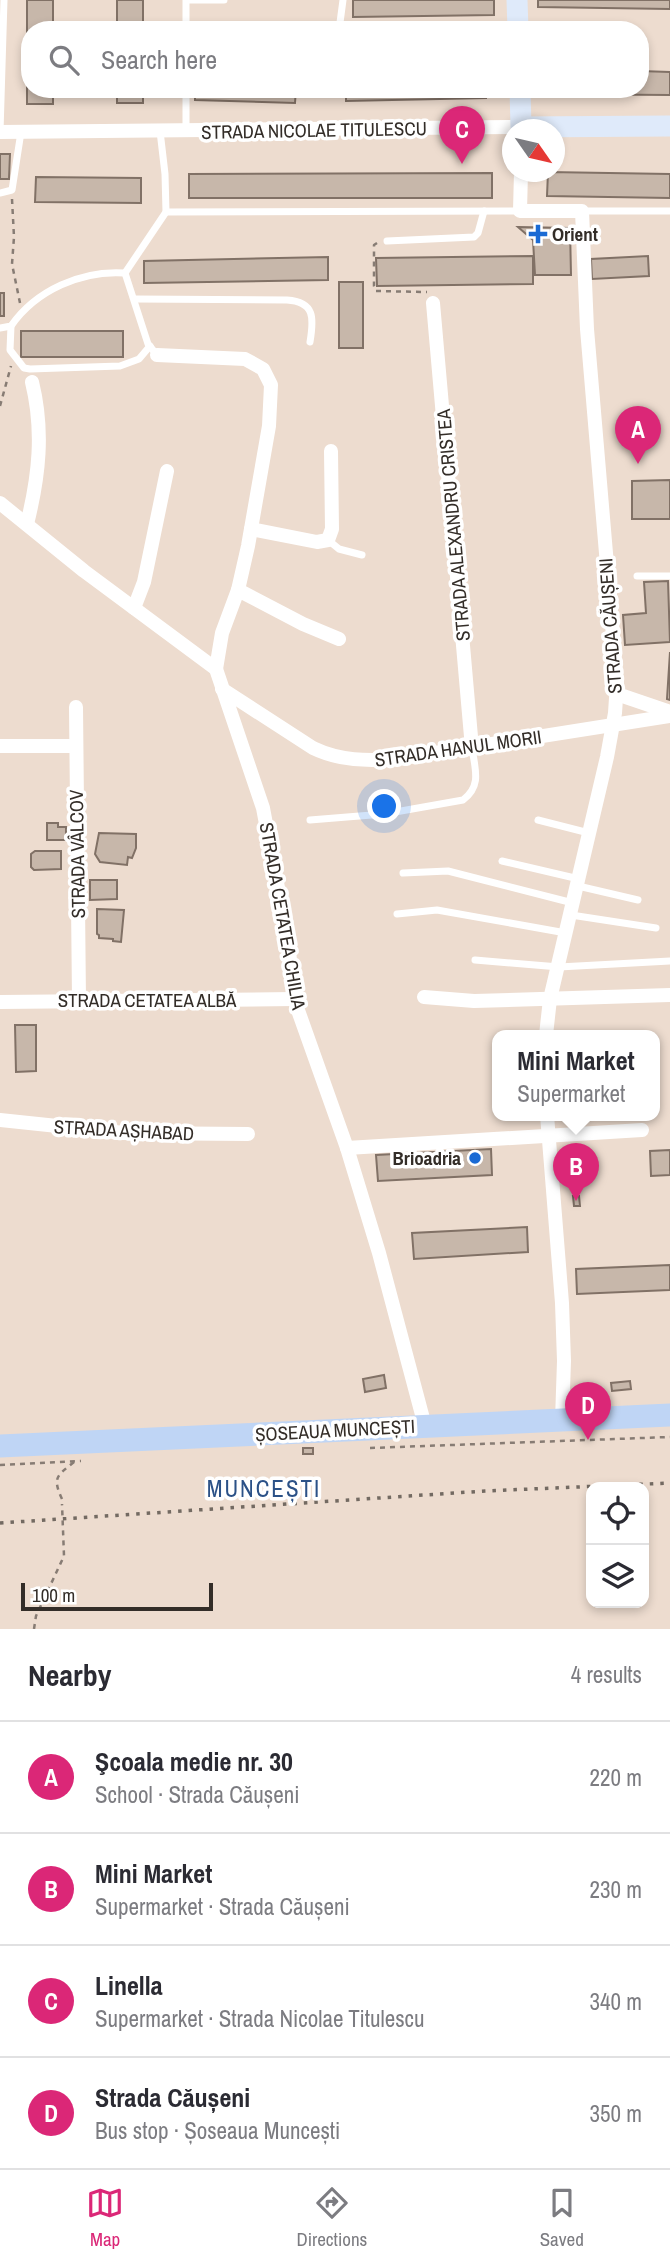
<!DOCTYPE html>
<meta charset="utf-8">
<style>
body{margin:0;font-family:"Archivo Narrow",sans-serif;background:#f7f7f7;color:#2b2b33}
.controls{position:absolute;right:21px;bottom:21px;display:grid;overflow:hidden;border-radius:14px;box-shadow:0 4px 10px #0003}
.controls button{width:63px;height:63px;display:grid;place-items:center;padding:0;border:0;border-bottom:2px solid #e1e1e2;background:#fff;color:#2b2b33;font:35px sans-serif}
.compass{position:absolute;left:502px;top:119px;width:63px;height:63px;border-radius:50%;background:#fff;box-shadow:0 4px 10px #0003;rotate:124deg}
.scale{position:absolute;left:21px;bottom:18px;width:192px;box-sizing:border-box;padding-left:7px;border:4px solid #332d28;border-top:0;font-size:19px;line-height:24px;white-space:nowrap;color:#332d28;-webkit-text-stroke:5px #fff;paint-order:stroke}
.you{position:absolute;left:385px;top:807px;width:24px;height:24px;margin:-18px;border:5px solid #fff;border-radius:50%;background:#1a73e8;box-shadow:0 0 0 10px #1a73e833}
.badge{display:grid;place-items:center;width:46px;height:46px;border-radius:50%;background:#db2777;color:#fff;font-size:23px;font-weight:700}
.pin{position:absolute;translate:-50% -58px;filter:drop-shadow(0 2px 4px #0008)}
.pin::after{content:'';position:absolute;top:37px;width:24px;height:21px;background:inherit;clip-path:polygon(0 0,100% 0,50% 100%)}
.popup{position:absolute;left:492px;top:1030px;width:168px;height:91px;box-sizing:border-box;display:grid;place-content:center;border-radius:14px;background:#fff;filter:drop-shadow(0 2px 5px #0005);font-size:23px;white-space:nowrap;color:#7c7c81}
.popup b{font-size:26px;color:#2b2b33}
.popup::after{content:'';position:absolute;left:50%;top:100%;margin-left:-14px;border:14px solid transparent;border-top-color:#fff}
.list{margin:0;padding:0;list-style:none}
h2{display:flex;justify-content:space-between;align-items:center;height:91px;margin:0;padding:0 28px;font-size:30px}
h2 small{font-size:23px;font-weight:400;color:#7c7c81}
.list li{display:grid;grid-template-columns:46px 1fr auto;gap:21px;align-items:center;box-sizing:border-box;height:112px;padding:0 28px;border-top:2px solid #e1e1e2}
.list b{display:block;font-size:26px;white-space:nowrap}
.list p{margin:0;font-size:23px;white-space:nowrap;color:#7c7c81}
.list em{font-size:23px;font-style:normal;color:#7c7c81}
.icon{flex:none;width:38px;height:38px;fill:none;stroke:currentColor;stroke-width:2;stroke-linecap:round;stroke-linejoin:round}
.map{position:relative;flex:none;width:670px;height:1629px;overflow:hidden}
.search{position:absolute;background:#fff;box-shadow:0 4px 10px #0003;left:21px;right:21px;top:21px;height:77px;display:flex;align-items:center;gap:18px;box-sizing:border-box;padding:0 24px;border-radius:28px;color:#7c7c81;font-size:26px}
.sheet{height:539px;background:#fff}
nav{display:flex;justify-content:space-around;align-items:center;box-sizing:border-box;height:98px;border-top:2px solid #e1e1e2;background:#fff;font-size:19px;color:#7c7c81}
nav a{display:grid;justify-items:center;gap:4px}
nav .on{color:#db2777}
.map>svg:first-child{display:block}
.building{fill:#c7b7aa;stroke:#817166;stroke-width:2}
.lines{fill:none;stroke-linecap:round;stroke-linejoin:round}
.path{stroke:#877c74;stroke-width:2.5;stroke-dasharray:5 5;stroke-linecap:butt}
.lane{stroke:#fff;stroke-width:7}
.street{stroke:#fff;stroke-width:14}
.secondary{stroke:#dfeafa;stroke-width:21}
.primary{stroke:#bfd5f5;stroke-width:23}
.rail{stroke:#736a62;stroke-width:3.5;stroke-dasharray:3.5 7;stroke-linecap:butt}
.poi-dot{fill:#1a6ad4;stroke:#fff;stroke-width:2.5}
.labels{text-anchor:middle;dominant-baseline:central;stroke-width:7;stroke-linejoin:round;paint-order:stroke}
.street-label{font-size:19px;fill:#332d28;stroke:#fff}
.poi-label{font-size:19px;font-weight:bold;fill:#332d28;stroke:#fff;text-anchor:start}
.quarter-label{font-size:23px;letter-spacing:2px;fill:#2b5187;stroke:#fff}
</style>
<div class="map">
<svg width="670" height="1629" viewBox="0 0 670 1629">
<rect width="100%" height="100%" fill="#eddccf"/>
<g class="building">
<path d="M 27,0 L 53,0 L 53,30 L 30,30 L 30,89 L 53,89 L 53,104 L 27,104 Z"/>
<rect x="117" y="0" width="26" height="30"/>
<path d="M 353,0 L 494,0 L 494,15 L 353,17 Z"/>
<path d="M 538,0 L 670,0 L 670,9 L 538,7 Z"/>
<path d="M 640,71 L 670,72 L 670,95 L 539,94 L 539,89 L 640,89 Z"/>
<rect x="117" y="89" width="26" height="14"/>
<path d="M 195,89 L 296,89 L 295,103 L 195,100 Z"/>
<path d="M 346,89 L 486,89 L 486,98 L 346,101 Z"/>
<path d="M 0,154 L 10,154 L 9,179 L 0,179 Z"/>
<path d="M 548,172 L 670,174 L 670,198 L 547,196 Z"/>
<path d="M 492,173 L 492,198 L 189,198 L 189,174 Z"/>
<path d="M 36,177 L 141,178 L 141,203 L 35,202 Z"/>
<path d="M 518,227 L 570,228 L 571,275 L 535,275 L 533,240 Z"/>
<path d="M 533,256 L 533,284 L 377,286 L 376,258 Z"/>
<path d="M 648,256 L 649,276 L 592,279 L 591,259 Z"/>
<path d="M 328,257 L 328,280 L 144,283 L 144,261 Z"/>
<rect x="339" y="282" width="24" height="66"/>
<rect x="0" y="293" width="4" height="23"/>
<rect x="21" y="331" width="102" height="26"/>
<path d="M 670,480 L 670,519 L 632,519 L 632,481 Z"/>
<path d="M 668,581 L 670,642 L 625,645 L 623,615 L 646,613 L 644,582 Z"/>
<path d="M 670,652 L 670,700 L 667,699 Z"/>
<path d="M 47,823 L 58,823 L 58,827 L 66,827 L 66,840 L 47,840 Z"/>
<path d="M 99,833 L 136,834 L 136,848 L 132,858 L 128,857 L 127,865 L 100,862 L 95,854 Z"/>
<path d="M 35,851 L 61,851 L 61,869 L 34,870 L 31,867 L 31,854 Z"/>
<path d="M 90,880 L 117,880 L 117,899 L 90,900 Z"/>
<path d="M 97,909 L 124,910 L 121,942 L 113,941 L 113,939 L 99,938 L 99,935 L 97,934 Z"/>
<path d="M 15,1025 L 36,1025 L 36,1071 L 16,1072 Z"/>
<rect x="566" y="1032" width="20" height="3"/>
<path d="M 491,1149 L 492,1175 L 378,1181 L 376,1155 Z"/>
<path d="M 670,1150 L 670,1175 L 651,1176 L 650,1151 Z"/>
<path d="M 573,1196 L 579,1196 L 580,1206 L 574,1206 Z"/>
<path d="M 527,1227 L 528,1252 L 414,1259 L 412,1233 Z"/>
<path d="M 670,1265 L 670,1290 L 577,1294 L 576,1269 Z"/>
<path d="M 384,1375 L 386,1388 L 365,1392 L 363,1379 Z"/>
<path d="M 630,1381 L 631,1389 L 612,1391 L 611,1383 Z"/>
<rect x="303" y="1448" width="10" height="6"/>
</g>
<g class="lines">
<g class="path">
<path d="M 12,199 L 14,237 L 12,264 L 20,303"/>
<path d="M 377,243 L 374,245 L 374,286 L 376,291 L 427,292"/>
<path d="M 0,406 L 11,366"/>
<path d="M 370,1448 L 670,1437"/>
<path d="M 0,1465 L 81,1461"/>
<path d="M 62,1499 C 52,1477 57,1476 74,1462"/>
<path d="M 34,1629 L 36,1616 L 64,1556 L 62,1504"/>
</g>
<g class="lane">
<path d="M 186,30 L 186,0 L 224,0"/>
<path d="M 339,30 L 343,0"/>
<path d="M 186,89 L 186,131"/>
<path d="M 0,132 L 4,0"/>
<path d="M 0,193 L 12,190 L 21,132"/>
<path d="M 582,211 L 670,211"/>
<path d="M 166,212 L 520,211"/>
<path d="M 387,241 L 474,237 L 478,233 L 484,211"/>
<path d="M 135,299 L 287,300 C 315,302 314,318 310,342"/>
<path d="M 11,326 L 10,350 L 24,368 L 30,369 L 120,366 L 139,359 L 150,346"/>
<path d="M 0,328 L 11,326 C 36,290 82,270 125,273"/>
<path d="M 157,355 L 148,344 L 125,273 L 166,212 L 165,174 L 160,131"/>
<path d="M 328,540 L 339,549 L 362,555"/>
<path d="M 637,576 L 670,576"/>
<path d="M 310,820 L 384,814 L 463,800 C 482,786 475,769 472,748"/>
<path d="M 538,820 L 589,833"/>
<path d="M 502,861 L 579,879"/>
<path d="M 403,873 L 448,871 L 573,903"/>
<path d="M 578,886 L 638,900"/>
<path d="M 397,914 L 437,910 L 566,933"/>
<path d="M 571,915 L 656,928"/>
<path d="M 475,960 L 559,967 L 670,961"/>
</g>
<g class="street">
<path d="M 0,132 L 521,127 L 521,130"/>
<path d="M 521,172 L 520,211 L 582,211 L 587,329 L 617,683 L 615,713 L 607,757 L 550,999 L 546,1035"/>
<path d="M 433,303 L 472,748"/>
<path d="M 157,355 L 245,359 L 263,369 L 271,385 L 269,426 L 248,546 L 238,590 L 222,633 L 216,669"/>
<path d="M 0,503 L 84,571 L 216,669 L 263,808 L 288,941 L 294,999 L 347,1148 L 379,1253 L 425,1426"/>
<path d="M 27,524 C 39,476 44,431 32,382"/>
<path d="M 251,529 L 317,542 L 328,540 L 332,529 L 331,451"/>
<path d="M 238,590 L 303,624 L 339,639"/>
<path d="M 134,608 L 144,582 L 167,471"/>
<path d="M 222,689 L 313,748 C 340,761 367,761 397,759 L 670,716"/>
<path d="M 617,694 L 670,712"/>
<path d="M 76,707 L 79,1000"/>
<path d="M 0,746 L 75,746"/>
<path d="M 424,997 L 474,1001 L 670,995"/>
<path d="M 0,1002 L 294,999"/>
<path d="M 547,1115 L 562,1303 L 564,1361 L 562,1420"/>
<path d="M 0,1120 L 124,1133 L 248,1134"/>
<path d="M 347,1148 L 642,1130"/>
</g>
<g class="secondary">
<path d="M 517,0 L 518,30"/>
<path d="M 520,89 L 521,127 L 670,126"/>
</g>
<path class="primary" d="M 0,1446 L 670,1415"/>
<path class="rail" d="M 0,1523 L 485,1491 L 670,1483"/>
</g>
<g class="poi-dot">
<path d="M534.5 223.5h7v7h7v7h-7v7h-7v-7h-7v-7h7z"/>
<circle cx="475" cy="1158" r="7"/>
</g>
<g class="labels">
<g class="street-label">
<text transform="translate(314 130) rotate(-1)">STRADA NICOLAE TITULESCU</text>
<text transform="translate(453 525) rotate(-95)">STRADA ALEXANDRU CRISTEA</text>
<text transform="translate(610 626) rotate(-94)">STRADA CĂUȘENI</text>
<text transform="translate(458 748) rotate(-8)">STRADA HANUL MORII</text>
<text transform="translate(77 854) rotate(-91)">STRADA VÂLCOV</text>
<text transform="translate(283 916) rotate(80)">STRADA CETATEA CHILIA</text>
<text x="147" y="1000">STRADA CETATEA ALBĂ</text>
<text transform="translate(124 1130) rotate(3)">STRADA AȘHABAD</text>
<text transform="translate(335 1430) rotate(-3)">ȘOSEAUA MUNCEȘTI</text>
</g>
<g class="poi-label">
<text x="552" y="234">Orient</text>
<text x="461" y="1158" text-anchor="end">Brioadria</text>
</g>
<g class="quarter-label">
<text x="264" y="1488">MUNCEȘTI</text>
</g>
</g>
</svg>
<div class="controls">
<button><svg class="icon" aria-label="locate" viewBox="0 0 24 24"><circle cx="12" cy="12" r="6"/><path d="M12 2v4M12 18v4M2 12h4M18 12h4"/></svg></button>
<button><svg class="icon" aria-label="layers" viewBox="0 0 24 24"><path d="M12 4l9 5-9 5-9-5zM3 14l9 5 9-5"/></svg></button>
</div>
<svg class="compass" viewBox="-18 -18 36 36"><path d="M0-13l5 13h-10z" fill="#e53935"/><path d="M0 13l5-13h-10z" fill="#7c7c81"/></svg>
<div class="scale">100 m</div>
<div class="you"></div>
<div class="pin badge" style="left:638px;top:464px">A</div>
<div class="pin badge" style="left:576px;top:1201px">B</div>
<div class="popup"><b>Mini Market</b>Supermarket</div>
<div class="pin badge" style="left:462px;top:164px">C</div>
<div class="pin badge" style="left:588px;top:1440px">D</div>
<div class="search"><svg class="icon" aria-label="search" viewBox="0 0 24 24"><circle cx="10" cy="10" r="6"/><path d="M15 15l6 6"/></svg>Search here</div>
</div>
<section class="sheet">
<h2>Nearby<small>4 results</small></h2>
<ul class="list">
<li><span class="badge">A</span><div><b>Şcoala medie nr. 30</b><p>School · Strada Căușeni</p></div><em>220 m</em></li>
<li><span class="badge">B</span><div><b>Mini Market</b><p>Supermarket · Strada Căușeni</p></div><em>230 m</em></li>
<li><span class="badge">C</span><div><b>Linella</b><p>Supermarket · Strada Nicolae Titulescu</p></div><em>340 m</em></li>
<li><span class="badge">D</span><div><b>Strada Căușeni</b><p>Bus stop · Șoseaua Muncești</p></div><em>350 m</em></li>
</ul>
</section>
<nav>
<a class="on"><svg class="icon" aria-label="map" viewBox="0 0 24 24"><path d="M3 6l6-2 6 2 6-2v14l-6 2-6-2-6 2zM9 4v14M15 6v14"/></svg>Map</a>
<a><svg class="icon" aria-label="directions" viewBox="0 0 24 24"><path d="M12 3l9 9-9 9-9-9zM9 14v-3h6M13 9l2 2-2 2"/></svg>Directions</a>
<a><svg class="icon" aria-label="saved" viewBox="0 0 24 24"><path d="M7 4h10v16l-5-4-5 4z"/></svg>Saved</a>
</nav>
